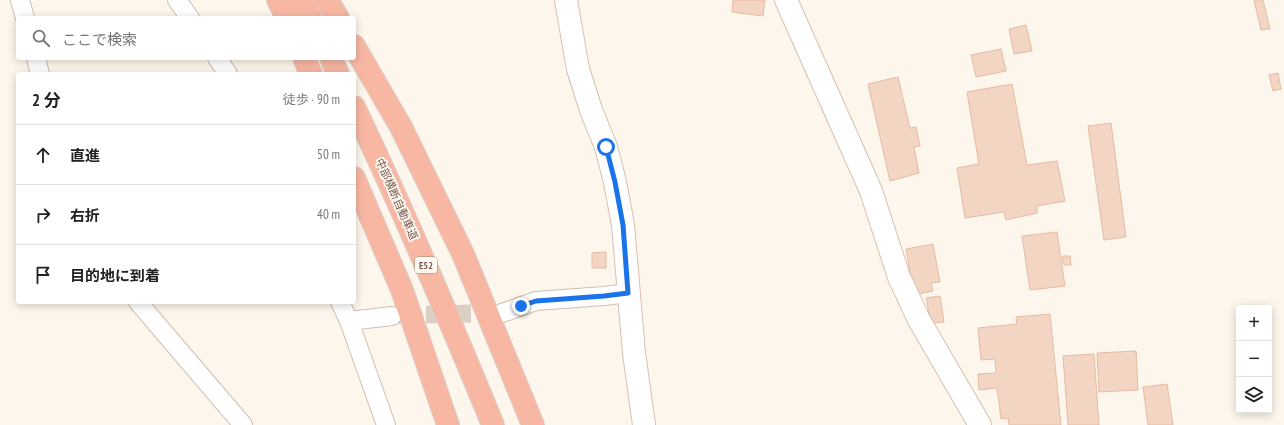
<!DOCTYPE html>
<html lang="ja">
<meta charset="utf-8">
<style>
body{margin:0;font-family:"PT Sans Narrow","Noto Sans JP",sans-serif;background:#f6f6f6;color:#222}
.controls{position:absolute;right:12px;bottom:12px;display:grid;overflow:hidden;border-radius:4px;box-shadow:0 2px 10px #0003}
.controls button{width:36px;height:36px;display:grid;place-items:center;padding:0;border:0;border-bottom:1px solid #e0e0e0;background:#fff;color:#222;font:20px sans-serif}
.stop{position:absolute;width:12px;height:12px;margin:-9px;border:3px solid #1a73e8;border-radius:50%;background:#fff}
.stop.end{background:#1a73e8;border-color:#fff;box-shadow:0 1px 4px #0008}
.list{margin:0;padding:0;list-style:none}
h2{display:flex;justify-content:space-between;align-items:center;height:52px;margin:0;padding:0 16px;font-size:17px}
h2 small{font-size:13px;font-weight:400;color:#767676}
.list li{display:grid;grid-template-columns:26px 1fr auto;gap:12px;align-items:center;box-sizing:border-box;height:60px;padding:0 16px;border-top:1px solid #e0e0e0}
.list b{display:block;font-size:15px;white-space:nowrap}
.list em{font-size:13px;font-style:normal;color:#767676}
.icon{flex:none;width:22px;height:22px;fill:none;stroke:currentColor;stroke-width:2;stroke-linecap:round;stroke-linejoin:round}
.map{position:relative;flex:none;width:1284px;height:425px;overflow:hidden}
.search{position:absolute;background:#fff;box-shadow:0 2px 10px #0003;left:16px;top:16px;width:340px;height:44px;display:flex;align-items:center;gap:10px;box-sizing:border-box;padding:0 14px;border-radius:4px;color:#767676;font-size:15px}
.panel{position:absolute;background:#fff;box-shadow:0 2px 10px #0003;left:16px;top:72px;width:340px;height:232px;border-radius:4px}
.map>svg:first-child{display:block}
.building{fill:#f3d5c3;stroke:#e6bba3}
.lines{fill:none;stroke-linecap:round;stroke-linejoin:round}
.street-tunnel{stroke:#dcd0c4;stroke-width:18;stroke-dasharray:18 9;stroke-linecap:butt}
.street-casing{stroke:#d1beb0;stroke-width:20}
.secondary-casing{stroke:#d6c0b0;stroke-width:24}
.highway-casing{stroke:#dad1cd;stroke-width:24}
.street{stroke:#fff;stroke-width:18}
.secondary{stroke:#fff;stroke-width:22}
.highway{stroke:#f7b7a3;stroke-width:22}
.route{stroke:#1a73e8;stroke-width:5}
.labels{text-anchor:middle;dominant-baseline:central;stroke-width:3.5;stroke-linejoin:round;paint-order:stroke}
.shield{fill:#fffaf3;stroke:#a28b7f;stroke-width:1}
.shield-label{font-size:10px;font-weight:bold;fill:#7a5c4d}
.street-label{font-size:11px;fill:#7a5c4d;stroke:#fffaf3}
</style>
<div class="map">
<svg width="1284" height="425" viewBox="0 0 1284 425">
<rect width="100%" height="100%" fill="#fdf6ec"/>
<g class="building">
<path d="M 733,0 L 765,0 L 763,16 L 732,12 Z"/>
<path d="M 1254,0 L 1263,0 L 1270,29 L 1261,30 Z"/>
<path d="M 1026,25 L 1032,51 L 1014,54 L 1009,29 Z"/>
<path d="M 1001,49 L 1006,71 L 976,77 L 971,55 Z"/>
<path d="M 1278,73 L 1281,89 L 1273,91 L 1269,75 Z"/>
<path d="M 898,77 L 910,128 L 916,127 L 920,146 L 914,147 L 919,173 L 890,181 L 868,84 Z"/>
<path d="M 1012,84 L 1027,165 L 1057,161 L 1065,201 L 1037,206 L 1037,213 L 1006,220 L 1004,212 L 965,218 L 957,168 L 979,164 L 967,92 Z"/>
<path d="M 1111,123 L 1126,237 L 1104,240 L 1088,126 Z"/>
<path d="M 1057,232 L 1065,286 L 1030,290 L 1022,236 Z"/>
<path d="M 933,244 L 940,282 L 931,283 L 933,291 L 914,295 L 906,249 Z"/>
<path d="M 606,252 L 606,268 L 592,268 L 592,253 Z"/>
<path d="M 1062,256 L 1070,256 L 1071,265 L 1064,265 Z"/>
<path d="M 940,296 L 944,322 L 931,323 L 926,298 Z"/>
<path d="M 1050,314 L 1061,425 L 1009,425 L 1008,418 L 1001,419 L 997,388 L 979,390 L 978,374 L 996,373 L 995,359 L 981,360 L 978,328 L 1017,324 L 1016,317 Z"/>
<path d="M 1136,351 L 1138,390 L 1099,392 L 1097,353 Z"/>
<path d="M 1094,354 L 1099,425 L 1068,425 L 1063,356 Z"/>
<path d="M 1167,384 L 1173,425 L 1148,425 L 1143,387 Z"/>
</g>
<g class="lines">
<path class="street-tunnel" d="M 399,315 L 499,313"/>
<g class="street-casing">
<g id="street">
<path d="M 20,0 L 25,18"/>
<path d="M 177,0 L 190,18"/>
<path d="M 36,58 L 40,74"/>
<path d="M 217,58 L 228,74"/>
<path d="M 138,302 L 243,425"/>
<path d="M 340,302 L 349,321"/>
<path d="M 502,313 L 536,301 L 604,296 L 628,293"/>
<path d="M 386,425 L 349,321 L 392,316"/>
</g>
</g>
<g class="secondary-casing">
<g id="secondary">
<path d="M 566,0 L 578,69 L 591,110 L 606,147 L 615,182 L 623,225 L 634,353 L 644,425"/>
<path d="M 786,0 L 871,191 L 899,277 L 919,320 L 980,425"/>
</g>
</g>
<g class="highway-casing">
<g id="highway">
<path d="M 278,0 L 287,18"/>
<path d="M 302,0 L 311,18"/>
<path d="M 327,0 L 338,18"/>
<path d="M 354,46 L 401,127 L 463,254 L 533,425"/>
<path d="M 304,58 L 311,74"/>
<path d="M 331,58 L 338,74"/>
<path d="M 354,107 C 404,211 449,318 493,425"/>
<path d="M 354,178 L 402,290 L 448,425"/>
</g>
</g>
<use href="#street" class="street"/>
<use href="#secondary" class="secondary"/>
<use href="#highway" class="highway"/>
</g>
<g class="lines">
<path class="route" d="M 521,306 L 536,301 L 604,296 L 628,293 L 623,225 L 615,182 L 606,147"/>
</g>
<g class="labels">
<rect class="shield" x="415" y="257" width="22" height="16" rx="3"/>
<g class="shield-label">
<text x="426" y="265">E52</text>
</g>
<g class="street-label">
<text transform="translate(397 199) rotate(66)">中部横断自動車道</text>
</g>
</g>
</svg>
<div class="controls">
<button>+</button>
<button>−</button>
<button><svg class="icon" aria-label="layers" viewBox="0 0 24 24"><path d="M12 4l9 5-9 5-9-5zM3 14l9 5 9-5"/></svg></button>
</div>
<div class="stop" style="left:606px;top:147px"></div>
<div class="stop end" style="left:521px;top:306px"></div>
<div class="search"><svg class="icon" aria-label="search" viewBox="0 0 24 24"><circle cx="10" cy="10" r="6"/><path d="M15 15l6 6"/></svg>ここで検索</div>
<section class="panel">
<h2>2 分<small>徒歩 · 90 m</small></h2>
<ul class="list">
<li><svg class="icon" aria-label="ahead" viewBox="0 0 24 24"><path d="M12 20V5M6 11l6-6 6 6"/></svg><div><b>直進</b></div><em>50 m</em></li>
<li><svg class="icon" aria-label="right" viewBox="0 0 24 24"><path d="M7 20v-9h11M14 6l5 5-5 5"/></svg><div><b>右折</b></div><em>40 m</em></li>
<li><svg class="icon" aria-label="arrive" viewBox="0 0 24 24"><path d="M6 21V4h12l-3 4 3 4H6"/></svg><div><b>目的地に到着</b></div></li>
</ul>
</section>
</div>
